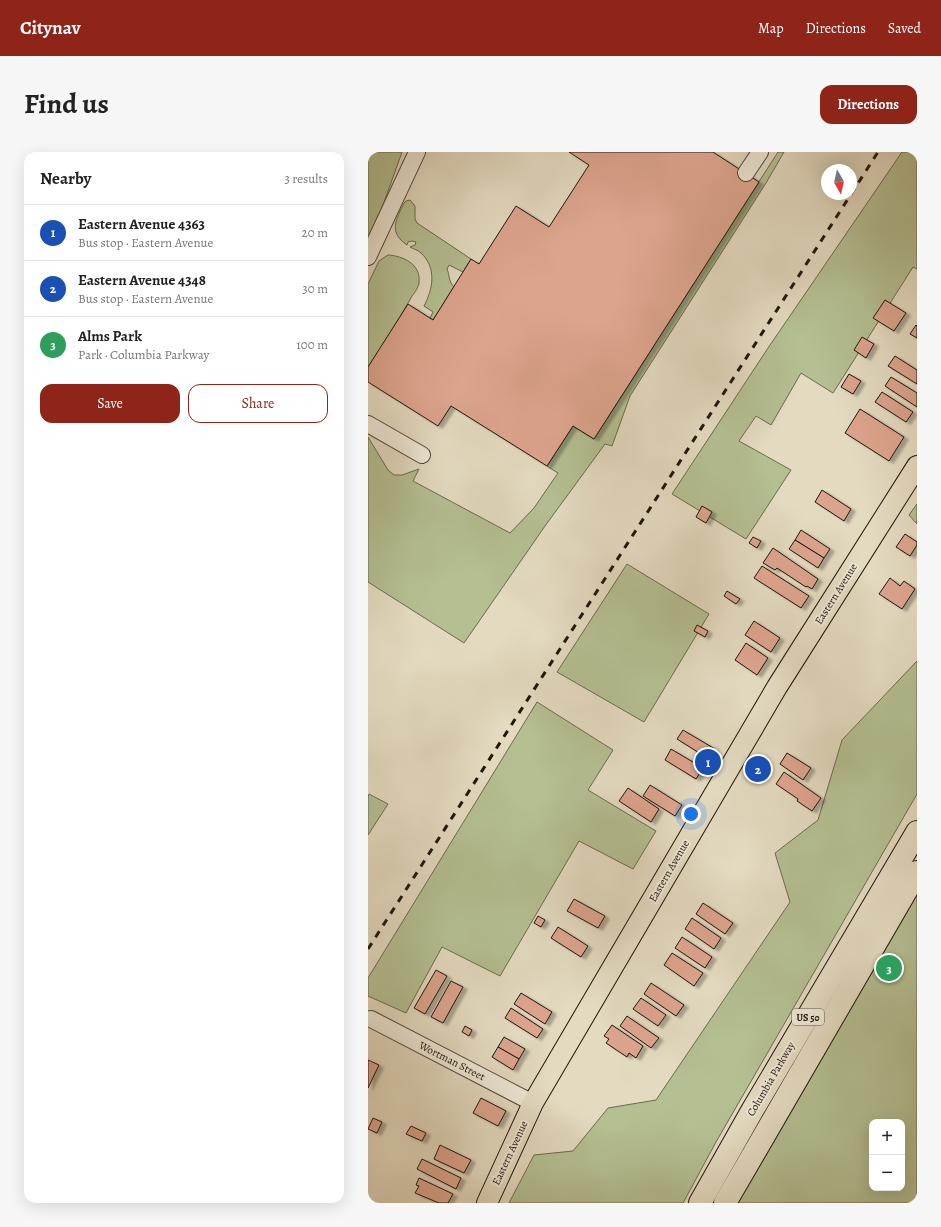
<!DOCTYPE html>
<meta charset="utf-8">
<style>
body{margin:0;font-family:Alegreya,serif;background:#f6f6f6;color:#222}
.controls{position:absolute;right:12px;bottom:12px;display:grid;overflow:hidden;border-radius:8px;box-shadow:0 4px 16px #0002}
.controls button{width:36px;height:36px;display:grid;place-items:center;padding:0;border:0;border-bottom:1px solid #e0e0e0;background:#fff;color:#222;font:20px sans-serif}
.compass{position:absolute;left:453px;top:12px;width:36px;height:36px;border-radius:50%;background:#fff;box-shadow:0 4px 16px #0002;rotate:171deg}
.you{position:absolute;left:323px;top:662px;width:14px;height:14px;margin:-10px;border:3px solid #fff;border-radius:50%;background:#1a73e8;box-shadow:0 0 0 6px #1a73e833}
.badge{display:grid;place-items:center;width:26px;height:26px;border-radius:50%;background:#8f2418;color:#fff;font-size:13px;font-weight:700}
.pin{position:absolute;translate:-50% -50%;border:2px solid #fff;box-shadow:0 1px 4px #0006}
.list{margin:0;padding:0;list-style:none}
h2{display:flex;justify-content:space-between;align-items:center;height:52px;margin:0;padding:0 16px;font-size:17px}
h2 small{font-size:13px;font-weight:400;color:#767676}
.list li{display:grid;grid-template-columns:26px 1fr auto;gap:12px;align-items:center;box-sizing:border-box;height:56px;padding:0 16px;border-top:1px solid #e0e0e0}
.list b{display:block;font-size:15px;white-space:nowrap}
.list p{margin:0;font-size:13px;white-space:nowrap;color:#767676}
.list em{font-size:13px;font-style:normal;color:#767676}
.actions{display:flex;gap:8px;padding:12px 16px}
.actions a{flex:1;padding:9px 0;border:1px solid #8f2418;border-radius:12px;text-align:center;font-size:14px;color:#8f2418}
.actions .main{background:#8f2418;color:#fff}
.map{position:relative;flex:none;width:549px;height:1051px;overflow:hidden;border-radius:12px}
header{display:flex;align-items:center;gap:24px;box-sizing:border-box;height:56px;padding:0 20px;background:#8f2418;color:#fff}
header strong{font-size:19px}
nav{display:flex;gap:22px;margin-inline-start:auto;font-size:14px}
.intro{display:flex;align-items:center;justify-content:space-between;box-sizing:border-box;height:96px;padding:0 24px}
h1{margin:0;font-size:28px}
.button{padding:10px 18px;border-radius:12px;background:#8f2418;color:#fff;font-size:14px;font-weight:700}
main{display:flex;gap:24px;padding:0 24px}
aside{flex:1;background:#fff;border-radius:12px;box-shadow:0 4px 16px #0002}
.map>svg:first-child{display:block}
.green{fill:#b4bf92;stroke:#696a4f;fill-rule:evenodd}
.building{fill:#dda48d;stroke:#1e150c;filter:url(#shadow)}
.lines{fill:none;stroke-linecap:round;stroke-linejoin:round}
.minor-casing{stroke:#4f4639;stroke-width:18}
.major-casing{stroke:#1e150c;stroke-width:22}
.highway-casing{stroke:#1e150c;stroke-width:24}
.minor{stroke:#ede7d6;stroke-width:16}
.major{stroke:#e3dac0;stroke-width:20}
.highway{stroke:#e3dac0;stroke-width:22}
.rail{stroke:#1e150c;stroke-width:3;stroke-dasharray:7 7;stroke-linecap:butt}
.labels{text-anchor:middle;dominant-baseline:central;stroke-width:4;stroke-linejoin:round;paint-order:stroke}
.shield{fill:#ede7d6;stroke:#5c5449;stroke-width:1}
.shield-label{font-size:10px;font-weight:bold;fill:#1e150c}
.street-label{font-size:11px;fill:#1e150c;stroke:#ede7d6}
</style>
<header>
<strong>Citynav</strong>
<nav><a>Map</a><a>Directions</a><a>Saved</a></nav>
</header>
<div class="intro"><h1>Find us</h1><a class="button">Directions</a></div>
<main>
<aside>
<h2>Nearby<small>3 results</small></h2>
<ul class="list">
<li><span class="badge" style="background:#1a4fb4">1</span><div><b>Eastern Avenue 4363</b><p>Bus stop · Eastern Avenue</p></div><em>20 m</em></li>
<li><span class="badge" style="background:#1a4fb4">2</span><div><b>Eastern Avenue 4348</b><p>Bus stop · Eastern Avenue</p></div><em>30 m</em></li>
<li><span class="badge" style="background:#2e9e5b">3</span><div><b>Alms Park</b><p>Park · Columbia Parkway</p></div><em>100 m</em></li>
</ul>
<div class="actions"><a class="main">Save</a><a>Share</a></div>
</aside>
<div class="map">
<svg width="549" height="1051" viewBox="0 0 549 1051">
<defs>
<filter id="shadow"><feDropShadow dx="4.5" dy="2.5" stdDeviation="1" flood-color="#0004"/></filter>
</defs>
<rect width="100%" height="100%" fill="#e3dac0"/>
<filter id="stains"><feTurbulence type="fractalNoise" baseFrequency=".005" numOctaves="4"/><feColorMatrix values="0 0 0 0 .2 0 0 0 0 .09 0 0 0 0 .02 0 0 0 .5 -.17"/></filter>
<radialGradient id="worn" r=".72"><stop offset=".6" stop-color="#630" stop-opacity="0"/><stop offset="1" stop-color="#630" stop-opacity=".3"/></radialGradient>
<g class="green">
<path d="M 0,0 L 34,0 L 15,53 L 0,86 Z"/>
<path d="M 410,0 L 416,0 L 398,31 L 262,244 L 244,294 L 237,292 L 177,374 L 96,491 L 0,430 L 0,285 L 20,318 L 26,323 L 34,323 L 51,317 L 45,329 L 142,381 L 166,356 L 190,321 L 179,314 L 205,274 L 226,287 Z"/>
<path d="M 534,0 L 549,0 L 549,117 L 545,115 L 465,241 L 433,221 L 403,273 L 388,264 L 371,289 L 423,318 L 378,387 L 304,342 L 400,196 Z"/>
<path d="M 42,48 L 47,54 L 47,67 L 49,71 L 103,107 L 95,120 L 81,113 L 79,117 C 82,124 80,128 86,135 L 65,168 L 62,166 L 65,160 L 56,154 C 65,137 69,116 53,101 C 50,98 45,97 42,95 L 47,93 L 48,90 L 44,89 L 40,90 L 39,93 C 20,80 28,68 36,51 L 38,49 Z"/>
<path d="M 20,103 C 35,104 53,112 51,130 C 51,135 47,140 44,144 C 31,168 15,192 0,215 L 0,132 L 11,109 Z"/>
<path d="M 549,352 L 549,372 L 541,363 Z"/>
<path d="M 259,412 L 341,462 L 276,570 L 189,520 Z"/>
<path d="M 549,509 L 549,642 L 348,990 L 315,1051 L 141,1051 L 166,1003 L 205,999 L 240,956 L 288,948 L 422,750 L 407,701 L 450,668 L 474,588 Z"/>
<path d="M 169,550 L 245,598 L 220,638 L 288,679 L 265,717 L 211,689 L 132,824 L 74,795 L 38,861 L 0,844 L 0,826 Z"/>
<path d="M 1,642 L 20,652 L 0,683 L 0,645 Z"/>
<path d="M 549,720 L 549,1051 L 357,1051 ZM 504,970 L 534,970 L 534,1036 L 504,1036 Z"/>
</g>
<g class="building">
<path d="M 201,0 L 345,0 L 391,30 L 226,287 L 205,274 L 179,314 L 83,254 L 70,274 L 0,230 L 0,215 L 40,152 L 65,168 L 103,107 L 111,112 L 148,54 L 181,75 L 221,13 Z"/>
<path d="M 517,148 L 538,161 L 526,179 L 505,166 Z"/>
<path d="M 548,173 L 549,174 L 549,186 L 542,182 Z"/>
<path d="M 494,185 L 506,192 L 498,206 L 486,198 Z"/>
<path d="M 527,204 L 549,218 L 549,232 L 520,214 Z"/>
<path d="M 481,222 L 493,229 L 485,242 L 473,235 Z"/>
<path d="M 523,225 L 549,241 L 549,255 L 517,234 Z"/>
<path d="M 514,240 L 545,260 L 538,270 L 507,250 Z"/>
<path d="M 492,257 L 536,285 L 521,309 L 477,281 Z"/>
<path d="M 454,338 L 483,357 L 476,369 L 447,350 Z"/>
<path d="M 334,354 L 344,360 L 338,371 L 328,365 Z"/>
<path d="M 433,378 L 462,397 L 456,406 L 427,388 Z"/>
<path d="M 537,382 L 549,390 L 549,393 L 542,404 L 528,395 Z"/>
<path d="M 385,385 L 393,389 L 389,396 L 381,391 Z"/>
<path d="M 427,388 L 456,406 L 450,416 L 421,397 Z"/>
<path d="M 405,396 L 450,427 L 444,437 L 439,434 L 438,435 L 409,416 L 407,418 L 395,411 Z"/>
<path d="M 394,414 L 441,444 L 433,456 L 386,426 Z"/>
<path d="M 522,426 L 532,434 L 536,429 L 547,437 L 534,457 L 511,442 Z"/>
<path d="M 359,439 L 372,447 L 368,452 L 356,444 Z"/>
<path d="M 386,469 L 412,486 L 403,500 L 377,483 Z"/>
<path d="M 329,473 L 340,479 L 337,485 L 326,479 Z"/>
<path d="M 378,491 L 400,506 L 389,523 L 367,508 Z"/>
<path d="M 315,578 L 347,597 L 341,607 L 309,587 Z"/>
<path d="M 303,597 L 335,616 L 328,627 L 297,608 Z"/>
<path d="M 419,601 L 443,616 L 435,628 L 412,612 Z"/>
<path d="M 416,620 L 453,646 L 444,659 L 429,649 L 430,647 L 408,632 Z"/>
<path d="M 282,633 L 314,653 L 307,664 L 275,644 Z"/>
<path d="M 260,636 L 291,657 L 283,670 L 251,649 Z"/>
<path d="M 206,747 L 237,764 L 230,776 L 199,759 Z"/>
<path d="M 335,751 L 365,771 L 357,782 L 328,762 Z"/>
<path d="M 170,764 L 177,768 L 173,775 L 166,771 Z"/>
<path d="M 324,766 L 353,786 L 346,797 L 317,777 Z"/>
<path d="M 190,775 L 220,794 L 213,805 L 183,786 Z"/>
<path d="M 314,785 L 344,805 L 337,816 L 307,796 Z"/>
<path d="M 304,801 L 335,821 L 326,834 L 296,813 Z"/>
<path d="M 68,818 L 79,824 L 57,862 L 46,856 Z"/>
<path d="M 83,829 L 95,835 L 75,871 L 63,865 Z"/>
<path d="M 283,831 L 316,853 L 308,864 L 276,842 Z"/>
<path d="M 153,841 L 184,860 L 177,872 L 146,852 Z"/>
<path d="M 273,846 L 298,863 L 290,874 L 265,857 Z"/>
<path d="M 143,856 L 175,877 L 169,886 L 137,866 Z"/>
<path d="M 259,864 L 291,886 L 283,896 L 252,874 Z"/>
<path d="M 244,873 L 275,894 L 268,906 L 261,901 L 259,905 L 238,891 L 241,887 L 236,884 Z"/>
<path d="M 97,874 L 104,878 L 101,884 L 94,880 Z"/>
<path d="M 136,885 L 157,897 L 151,907 L 130,895 Z"/>
<path d="M 130,895 L 151,907 L 145,918 L 124,905 Z"/>
<path d="M 0,908 L 11,913 L 0,936 Z"/>
<path d="M 113,946 L 138,959 L 130,974 L 105,961 Z"/>
<path d="M 5,966 L 14,970 L 9,981 L 0,977 Z"/>
<path d="M 43,974 L 58,981 L 54,989 L 38,982 Z"/>
<path d="M 72,993 L 103,1008 L 96,1021 L 66,1007 Z"/>
<path d="M 54,1007 L 93,1026 L 88,1037 L 49,1017 Z"/>
<path d="M 51,1026 L 85,1042 L 80,1051 L 71,1051 L 47,1041 L 51,1034 L 48,1033 Z"/>
</g>
<g class="lines">
<g class="minor-casing">
<g id="minor">
<path d="M 378,21 L 392,0"/>
<path d="M 0,105 L 49,0"/>
<path d="M 0,272 L 54,303"/>
<path d="M 3,867 L 165,951"/>
</g>
</g>
<g class="major-casing">
<path id="major" d="M 119,1051 L 165,951 L 409,535 L 549,314"/>
</g>
<g class="highway-casing">
<g id="highway">
<path d="M 332,1051 L 384,959 L 549,680"/>
<path d="M 357,1051 L 549,720"/>
</g>
</g>
<use href="#minor" class="minor"/>
<use href="#major" class="major"/>
<use href="#highway" class="highway"/>
<path class="rail" d="M 0,797 L 510,0"/>
</g>
<g class="labels">
<rect class="shield" x="424" y="857" width="32" height="16" rx="3"/>
<g class="shield-label">
<text x="440" y="865">US 50</text>
</g>
<g class="street-label">
<text transform="translate(468 442) rotate(-58)">Eastern Avenue</text>
<text transform="translate(301 719) rotate(-60)">Eastern Avenue</text>
<text transform="translate(84 909) rotate(27)">Wortman Street</text>
<text transform="translate(403 927) rotate(-60)">Columbia Parkway</text>
<text transform="translate(142 1001) rotate(-65)">Eastern Avenue</text>
</g>
</g>
<rect width="100%" height="100%" filter="url(#stains)"/>
<rect width="100%" height="100%" fill="url(#worn)"/>
</svg>
<div class="controls">
<button>+</button>
<button>−</button>
</div>
<svg class="compass" viewBox="-18 -18 36 36"><path d="M0-13l5 13h-10z" fill="#e53935"/><path d="M0 13l5-13h-10z" fill="#767676"/></svg>
<div class="you"></div>
<div class="pin badge" style="left:340px;top:610px;background:#1a4fb4">1</div>
<div class="pin badge" style="left:390px;top:617px;background:#1a4fb4">2</div>
<div class="pin badge" style="left:521px;top:816px;background:#2e9e5b">3</div>
</div>
</main>
